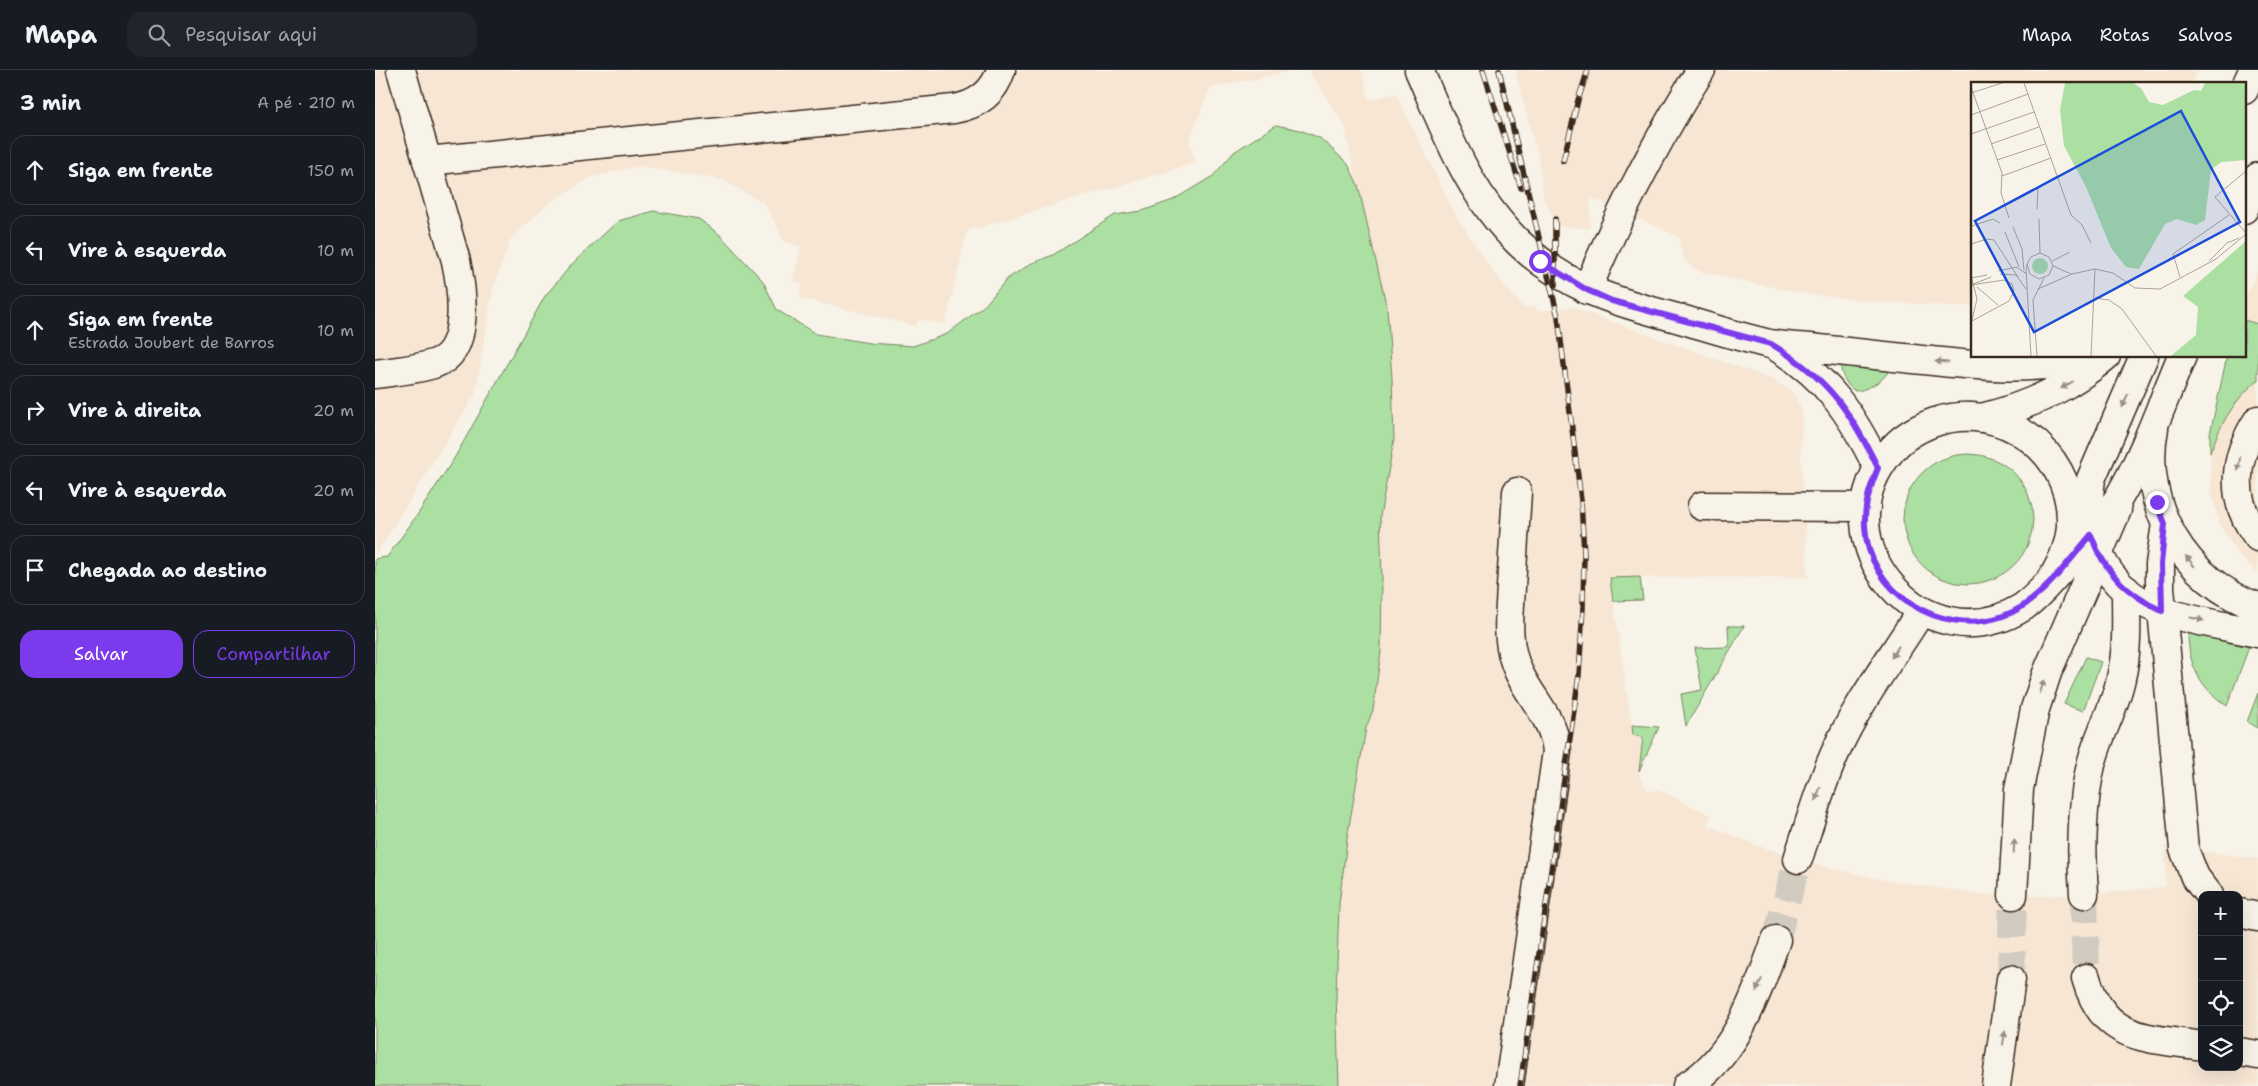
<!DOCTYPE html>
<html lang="pt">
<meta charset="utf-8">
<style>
body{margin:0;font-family:"Shantell Sans",sans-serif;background:#20242c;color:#f1f3f6}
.controls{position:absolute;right:15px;bottom:15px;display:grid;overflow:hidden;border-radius:10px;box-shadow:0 5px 20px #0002}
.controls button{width:45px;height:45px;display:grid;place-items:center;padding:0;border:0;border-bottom:1px solid #363941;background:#171b24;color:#f1f3f6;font:25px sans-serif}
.stop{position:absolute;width:15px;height:15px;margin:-11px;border:4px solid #7c3aed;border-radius:50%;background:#fff}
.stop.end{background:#7c3aed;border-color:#fff;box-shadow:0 1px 5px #0008}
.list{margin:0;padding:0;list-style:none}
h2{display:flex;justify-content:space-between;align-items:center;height:65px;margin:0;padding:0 20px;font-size:21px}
h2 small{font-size:16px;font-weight:400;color:#9ea1a6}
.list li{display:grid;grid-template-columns:32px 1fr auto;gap:15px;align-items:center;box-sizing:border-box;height:70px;margin:0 10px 10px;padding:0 10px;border:1px solid #363941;border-radius:15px}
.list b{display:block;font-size:19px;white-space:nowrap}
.list p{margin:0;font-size:16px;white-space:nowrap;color:#9ea1a6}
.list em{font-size:16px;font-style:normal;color:#9ea1a6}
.actions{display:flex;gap:10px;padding:15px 20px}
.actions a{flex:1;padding:11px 0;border:1px solid #7c3aed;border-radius:15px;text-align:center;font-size:18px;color:#7c3aed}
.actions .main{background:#7c3aed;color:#fff}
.icon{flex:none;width:28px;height:28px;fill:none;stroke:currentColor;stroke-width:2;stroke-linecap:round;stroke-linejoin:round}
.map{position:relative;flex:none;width:1883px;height:1016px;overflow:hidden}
header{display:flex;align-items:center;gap:30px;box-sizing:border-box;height:70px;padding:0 25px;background:#171b24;border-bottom:1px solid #363941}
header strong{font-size:24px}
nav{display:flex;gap:28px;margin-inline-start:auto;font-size:18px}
.search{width:350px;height:45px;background:#20242c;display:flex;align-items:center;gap:12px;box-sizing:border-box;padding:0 18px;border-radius:15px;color:#9ea1a6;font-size:19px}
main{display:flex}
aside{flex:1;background:#171b24}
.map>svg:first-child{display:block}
.built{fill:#f7e6d4;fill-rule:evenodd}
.green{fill:#ace0a3;stroke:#748560}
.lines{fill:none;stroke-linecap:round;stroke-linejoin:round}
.minor-tunnel{stroke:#d1cbc0;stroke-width:28;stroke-dasharray:28 14;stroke-linecap:butt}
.minor-casing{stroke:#3b2a1e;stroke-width:31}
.major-casing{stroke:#3b2a1e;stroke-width:31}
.minor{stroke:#f7f3e8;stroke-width:28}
.major{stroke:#f7f3e8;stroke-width:28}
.rail-casing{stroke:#3b2a1e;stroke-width:5.5}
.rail{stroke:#f7f3e8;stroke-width:4;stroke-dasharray:11;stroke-linecap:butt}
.oneway{fill:#998e83}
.route{stroke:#7c3aed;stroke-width:6}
.inset-road{fill:none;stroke:#aca397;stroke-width:1}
.view{fill:#1d4ed8;fill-opacity:0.15;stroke:#1d4ed8;stroke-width:2.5}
.inset-edge{fill:none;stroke:#3b2a1e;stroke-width:2.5}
</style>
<header>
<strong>Mapa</strong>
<div class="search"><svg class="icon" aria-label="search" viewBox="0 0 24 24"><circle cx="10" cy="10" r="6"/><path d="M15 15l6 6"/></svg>Pesquisar aqui</div>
<nav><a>Mapa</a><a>Rotas</a><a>Salvos</a></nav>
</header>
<main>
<aside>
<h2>3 min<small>A pé · 210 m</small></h2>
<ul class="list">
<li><svg class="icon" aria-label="ahead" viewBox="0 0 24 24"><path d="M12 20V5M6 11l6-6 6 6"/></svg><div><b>Siga em frente</b></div><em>150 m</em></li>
<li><svg class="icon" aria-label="left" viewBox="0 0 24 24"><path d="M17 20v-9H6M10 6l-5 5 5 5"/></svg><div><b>Vire à esquerda</b></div><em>10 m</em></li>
<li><svg class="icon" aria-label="ahead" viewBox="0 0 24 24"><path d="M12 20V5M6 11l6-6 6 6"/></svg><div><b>Siga em frente</b><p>Estrada Joubert de Barros</p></div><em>10 m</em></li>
<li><svg class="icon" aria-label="right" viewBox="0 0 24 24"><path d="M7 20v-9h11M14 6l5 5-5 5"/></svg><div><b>Vire à direita</b></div><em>20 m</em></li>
<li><svg class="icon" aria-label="left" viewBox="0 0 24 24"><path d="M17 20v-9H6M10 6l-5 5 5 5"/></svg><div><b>Vire à esquerda</b></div><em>20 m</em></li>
<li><svg class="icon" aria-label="arrive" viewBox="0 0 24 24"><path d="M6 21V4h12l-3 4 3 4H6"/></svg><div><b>Chegada ao destino</b></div></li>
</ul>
<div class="actions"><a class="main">Salvar</a><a>Compartilhar</a></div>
</aside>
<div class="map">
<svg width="1883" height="1016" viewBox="0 0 1883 1016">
<rect width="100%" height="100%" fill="#f7f3e8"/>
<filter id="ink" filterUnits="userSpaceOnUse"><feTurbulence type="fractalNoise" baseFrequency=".02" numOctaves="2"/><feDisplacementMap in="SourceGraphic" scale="10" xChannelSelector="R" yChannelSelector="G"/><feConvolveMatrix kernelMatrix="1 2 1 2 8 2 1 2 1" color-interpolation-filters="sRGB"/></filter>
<g filter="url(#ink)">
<g class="built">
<path d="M 0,0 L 922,0 L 835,18 L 814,72 L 821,93 L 592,161 L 570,255 L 544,249 L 541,256 L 424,228 L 427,214 L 418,211 L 426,176 L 410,172 L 389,133 L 347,110 L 264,96 L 217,107 L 175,132 L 136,169 L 118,219 L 100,325 L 0,486 Z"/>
<path d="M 933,0 L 987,0 L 994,30 L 1021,24 L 1081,145 L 1120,204 L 1149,238 L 1161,236 L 1162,241 L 1196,237 L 1399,310 L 1416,321 L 1422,330 L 1427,340 L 1426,385 L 1433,507 L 1235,508 L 1258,665 L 1268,667 L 1264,707 L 1272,719 L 1279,722 L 1281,719 L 1336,745 L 1332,755 L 1384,776 L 1436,793 L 1498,808 L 1603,824 L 1661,826 L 1719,824 L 1791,817 L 1790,776 L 1883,789 L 1883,1016 L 964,1016 L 961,924 L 964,834 L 973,762 L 991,658 L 998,640 L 1006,581 L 1007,508 L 1005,446 L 1019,370 L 1017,308 L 1011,265 L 970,56 ZM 1827,825 L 1864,825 L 1864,997 L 1827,997 Z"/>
<path d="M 1140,0 L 1823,0 L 1817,14 L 1597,14 L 1597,236 L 1574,236 L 1502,232 L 1430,224 L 1326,202 L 1317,197 L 1309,189 L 1305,178 L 1305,167 L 1216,128 L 1215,158 L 1185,157 L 1169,131 L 1164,90 Z"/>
<path d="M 1883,200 L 1883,503 L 1863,485 L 1845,455 L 1836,422 L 1835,364 L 1852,286 L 1869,286 L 1869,229 Z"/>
</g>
<g class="green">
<path d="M 901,55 L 925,60 L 945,68 L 973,94 L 983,115 L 1012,238 L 1017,308 L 1019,370 L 1005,446 L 1007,508 L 1006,581 L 998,640 L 991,658 L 973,762 L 964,834 L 961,924 L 964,1016 L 0,1016 L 0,489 L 12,487 L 43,444 L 80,387 L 170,226 L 199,192 L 243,151 L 279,141 L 324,149 L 345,165 L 388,211 L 402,240 L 441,264 L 494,273 L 538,276 L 572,264 L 610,235 L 632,209 L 657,193 L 678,185 L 740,145 L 767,141 L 798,130 L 838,106 L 859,82 Z"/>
<path d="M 1869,250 L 1883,254 L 1883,310 C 1859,330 1846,353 1835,383 L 1835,364 L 1852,286 L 1869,286 Z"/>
<path d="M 1466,295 L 1512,300 L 1513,302 C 1508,311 1490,321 1480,321 C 1472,316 1465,304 1466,295 Z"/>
<circle cx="1593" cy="449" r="65"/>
<path d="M 1265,507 L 1268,530 L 1238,531 L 1235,508 Z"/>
<path d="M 1353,556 L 1369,556 L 1311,656 L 1306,624 L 1327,620 L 1320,578 L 1354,577 Z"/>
<path d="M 1813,563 L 1874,577 L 1852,636 C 1826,618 1813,596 1813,563 Z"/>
<path d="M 1711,587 L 1726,592 L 1708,641 L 1689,634 Z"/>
<path d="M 1883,623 L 1883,658 L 1872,652 Z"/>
<path d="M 1257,655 L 1284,657 L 1264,701 L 1268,667 L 1258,665 Z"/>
</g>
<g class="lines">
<g class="minor-tunnel">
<path d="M 1709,824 L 1711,908"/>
<path d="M 1401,870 L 1423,789"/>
<path d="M 1636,909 L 1638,825"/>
</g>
<g class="minor-casing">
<g id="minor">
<path d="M 1044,0 C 1071,62 1094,125 1144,173 C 1191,218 1241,232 1302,248 C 1333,257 1364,267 1395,274 C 1408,276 1422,277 1435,278 C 1463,281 1491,284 1519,287 C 1587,294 1653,305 1719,286"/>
<path d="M 52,91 L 579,39 C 602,35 619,23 626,0"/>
<path d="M 1212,220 C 1244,143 1281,71 1326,0"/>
<path d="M 1400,276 C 1452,307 1477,344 1503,398"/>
<path d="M 1769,286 L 1716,409 C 1707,466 1728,520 1787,541 C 1817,551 1851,556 1883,563"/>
<path d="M 0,304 C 19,301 42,300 61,293 C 96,281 87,219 81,191 L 26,0"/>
<path d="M 1883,350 C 1858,388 1854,430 1883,467"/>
<path d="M 1779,358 C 1764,435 1810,512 1883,537"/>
<path d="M 1327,436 L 1491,437"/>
<path d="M 1791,454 L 1785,494 L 1785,518 L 1809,779 L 1820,807 L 1834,825"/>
<path d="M 1423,789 C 1435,752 1445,716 1461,681 C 1483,632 1518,586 1546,541"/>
<path d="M 1709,824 C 1706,781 1706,737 1716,695 C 1723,665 1740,638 1746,608 C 1753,579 1751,550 1751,520"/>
<path d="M 1638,825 L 1644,719 L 1660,639 L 1672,603 L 1742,440"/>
<path d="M 1864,843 L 1883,847"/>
<path d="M 1711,908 C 1729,972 1772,967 1827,976"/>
<path d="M 1864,982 L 1883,985"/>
<path d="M 1134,1016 L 1182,681 C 1178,641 1145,621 1137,582 C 1132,561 1135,539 1136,517 C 1138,485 1140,454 1142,422"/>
<path d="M 1312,1016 C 1362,985 1382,923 1401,870"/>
<path d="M 1621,1016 L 1636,909"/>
</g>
</g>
<g class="major-casing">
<g id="major">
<path d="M 1869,20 L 1878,0"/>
<path d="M 1869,139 L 1883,107"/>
<path d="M 1610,347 C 1656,335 1695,317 1731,286"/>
<path d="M 1677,509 C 1688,491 1697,471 1696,449 C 1695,380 1626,330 1560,352 C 1543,358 1526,368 1515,382 C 1439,472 1551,598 1648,537 C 1664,526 1676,510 1690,495 C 1711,472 1733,448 1748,420 C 1772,378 1788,330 1807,286"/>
</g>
</g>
<use href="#minor" class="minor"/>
<use href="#major" class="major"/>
<g class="rail-casing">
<g id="rail">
<path d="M 1108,0 L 1146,118"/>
<path d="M 1124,0 L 1183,247 L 1206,430 L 1209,484 L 1208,538 L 1204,605 L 1145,1016"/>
<path d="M 1188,91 L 1203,30 L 1213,0"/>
<path d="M 1180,149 L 1180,215"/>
</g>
</g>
<use href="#rail" class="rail"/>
</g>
<defs><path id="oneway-solid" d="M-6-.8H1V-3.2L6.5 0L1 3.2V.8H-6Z" transform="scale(1.25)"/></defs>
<g class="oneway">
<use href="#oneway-solid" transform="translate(1567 292) rotate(-174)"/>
<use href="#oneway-solid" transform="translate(1692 315) rotate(149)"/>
<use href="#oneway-solid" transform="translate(1750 331) rotate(113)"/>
<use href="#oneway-solid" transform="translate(1864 394) rotate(99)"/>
<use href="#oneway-solid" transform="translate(1815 491) rotate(-130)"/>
<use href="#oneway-solid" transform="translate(1822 549) rotate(13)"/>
<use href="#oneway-solid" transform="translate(1520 582) rotate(122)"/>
<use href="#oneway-solid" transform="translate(1667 617) rotate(-72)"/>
<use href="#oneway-solid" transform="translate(1443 724) rotate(109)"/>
<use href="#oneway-solid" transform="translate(1639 776) rotate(-88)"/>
<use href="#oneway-solid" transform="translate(1384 915) rotate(114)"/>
<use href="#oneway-solid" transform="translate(1629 968) rotate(-81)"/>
</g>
</g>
<g class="lines" filter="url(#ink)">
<path class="route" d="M 1165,191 L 1212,220 L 1237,231 L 1396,274 C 1452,307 1475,340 1503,398 C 1495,417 1489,435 1490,456 C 1493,523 1566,568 1628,546 C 1664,534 1692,493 1716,465 C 1729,502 1752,524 1787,541 L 1786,494 L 1790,454 L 1782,432"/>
</g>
<g transform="translate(1596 12)">
<rect width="275" height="275" fill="#f7f3e8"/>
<path d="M 94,1 L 162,1 L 170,6 L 178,20 L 192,23 L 223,8 L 230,9 L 234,1 L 275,1 L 275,78 L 250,80 L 240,88 L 234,138 L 225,143 L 206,137 L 194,142 L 168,187 L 155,185 L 140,166 L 115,105 L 93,64 L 89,28 ZM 275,159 L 275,274 L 200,274 L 225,253 L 227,225 L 212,214 ZM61 184a8 8 0 1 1 16 0a8 8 0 1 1-16 0Z" fill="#ace0a3"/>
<path class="inset-road" d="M 53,1 L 100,133 L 111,143 L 120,161M 0,5 L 31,91 L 30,111 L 38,136M 0,11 L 31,1M 0,33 L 57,12M 0,52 L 63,30M 20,62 L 68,45M 26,78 L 74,62M 275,89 L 244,115 L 275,151M 31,94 L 80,76M 66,127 L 67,105 L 86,94M 68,137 L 69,171M 1,144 L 22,137 L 29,141M 42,145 L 51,167 L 53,188M 34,150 L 48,185M 0,162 L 16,157 L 23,158 L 47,195M 81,179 L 99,170M 238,179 L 256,161 L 268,156M 56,182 L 59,192 L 68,197 L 78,193 L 82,184 L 78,175 L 69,171 L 60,175 L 57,180 L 55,187 L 60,274M 82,184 L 100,192M 27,189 L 45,185 L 56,192M 29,192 L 45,193 L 55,207M 0,193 L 6,217 L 1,238M 209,195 L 202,172 L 258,133M 0,196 L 16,193M 0,203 L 33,198 L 41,202 L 43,209 L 38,219 L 1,239M 0,203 L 20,195M 6,205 L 27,223M 67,207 L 101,192 L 124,187 L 142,191 L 164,206 L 189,207 L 245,177 L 275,152M 124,216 L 138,218 L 151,227 L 185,274M 66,274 L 62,218 L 73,196M 120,274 L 124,187"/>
<path class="view" d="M 210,29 L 269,140 L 63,250 L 4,139 Z"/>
<rect width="275" height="275" class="inset-edge"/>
</g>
</svg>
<div class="controls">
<button>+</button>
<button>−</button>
<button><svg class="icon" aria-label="locate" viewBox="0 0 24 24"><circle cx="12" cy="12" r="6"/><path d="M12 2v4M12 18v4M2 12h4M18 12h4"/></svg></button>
<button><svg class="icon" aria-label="layers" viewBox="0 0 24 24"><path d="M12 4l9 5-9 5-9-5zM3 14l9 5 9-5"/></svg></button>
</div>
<div class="stop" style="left:1165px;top:191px"></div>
<div class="stop end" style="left:1782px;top:432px"></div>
</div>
</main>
